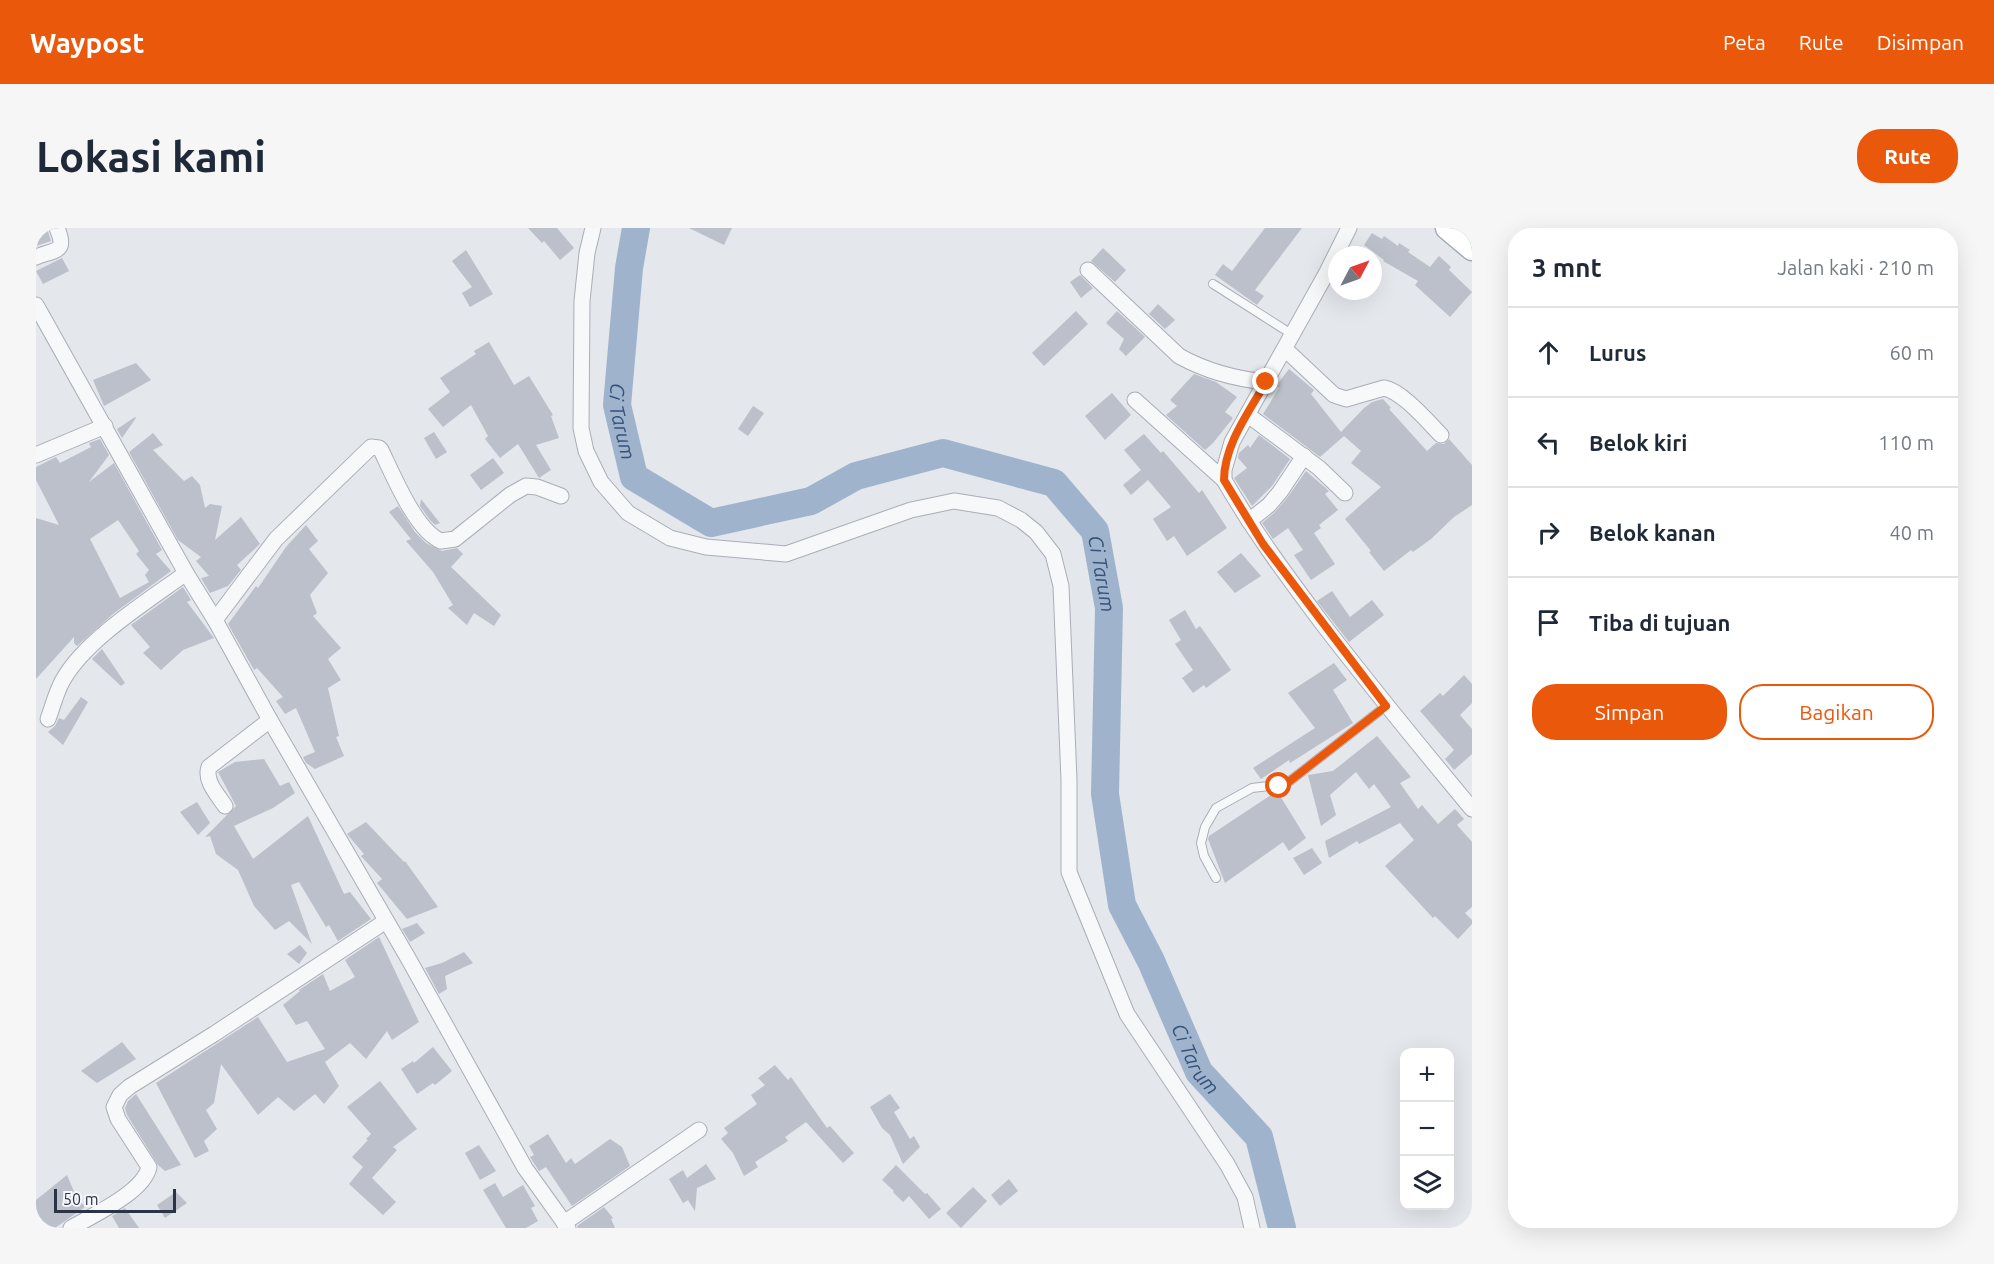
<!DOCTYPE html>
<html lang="id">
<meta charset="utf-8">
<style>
body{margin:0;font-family:Ubuntu,sans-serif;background:#f6f6f7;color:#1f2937}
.controls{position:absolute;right:18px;bottom:18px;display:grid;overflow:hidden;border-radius:12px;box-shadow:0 6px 24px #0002}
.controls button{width:54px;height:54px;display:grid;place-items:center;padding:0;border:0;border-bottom:2px solid #e0e1e3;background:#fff;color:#1f2937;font:30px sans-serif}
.compass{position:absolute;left:1292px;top:18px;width:54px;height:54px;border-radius:50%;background:#fff;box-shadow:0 6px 24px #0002;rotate:49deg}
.scale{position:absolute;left:18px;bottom:15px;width:122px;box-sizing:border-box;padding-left:6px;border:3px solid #2b3445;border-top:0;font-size:16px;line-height:21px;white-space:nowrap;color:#2b3445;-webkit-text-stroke:4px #f4f6f9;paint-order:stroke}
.stop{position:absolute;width:18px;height:18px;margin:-14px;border:4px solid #ea580c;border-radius:50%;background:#fff}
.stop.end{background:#ea580c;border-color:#fff;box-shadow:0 2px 6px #0008}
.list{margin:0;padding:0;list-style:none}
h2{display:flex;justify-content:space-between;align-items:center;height:78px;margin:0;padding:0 24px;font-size:26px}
h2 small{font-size:20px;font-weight:400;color:#747a83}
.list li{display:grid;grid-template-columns:39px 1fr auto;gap:18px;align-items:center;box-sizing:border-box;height:90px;padding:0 24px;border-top:2px solid #e0e1e3}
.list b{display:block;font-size:22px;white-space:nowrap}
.list em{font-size:20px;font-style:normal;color:#747a83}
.actions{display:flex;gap:12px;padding:18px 24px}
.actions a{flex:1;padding:14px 0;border:2px solid #ea580c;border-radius:24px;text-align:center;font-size:21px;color:#ea580c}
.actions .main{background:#ea580c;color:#fff}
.icon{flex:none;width:33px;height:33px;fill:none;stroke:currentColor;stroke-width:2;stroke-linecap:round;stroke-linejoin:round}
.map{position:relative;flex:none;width:1436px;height:1000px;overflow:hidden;border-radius:24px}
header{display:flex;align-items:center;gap:36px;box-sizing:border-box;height:84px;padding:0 30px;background:#ea580c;color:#fff}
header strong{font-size:28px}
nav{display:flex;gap:33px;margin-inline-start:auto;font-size:21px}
.intro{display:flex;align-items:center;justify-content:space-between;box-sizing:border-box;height:144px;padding:0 36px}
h1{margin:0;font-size:42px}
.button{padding:15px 27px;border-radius:24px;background:#ea580c;color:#fff;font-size:21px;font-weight:700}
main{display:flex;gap:36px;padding:0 36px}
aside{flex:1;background:#fff;border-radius:24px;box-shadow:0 6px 24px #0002}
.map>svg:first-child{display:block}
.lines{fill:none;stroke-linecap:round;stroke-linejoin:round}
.river{stroke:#9fb4cc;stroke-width:28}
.building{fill:#bbc0ca;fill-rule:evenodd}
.service-casing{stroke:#a9aeb7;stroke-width:10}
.minor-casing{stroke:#a9aeb7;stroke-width:17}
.primary-casing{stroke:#a3abb8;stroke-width:25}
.service{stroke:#f7f8fa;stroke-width:8}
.minor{stroke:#f7f8fa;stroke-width:15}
.primary{stroke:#fff;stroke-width:22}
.route{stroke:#ea580c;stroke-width:8}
.labels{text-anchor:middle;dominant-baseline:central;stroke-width:4.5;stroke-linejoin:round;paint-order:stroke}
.water-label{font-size:20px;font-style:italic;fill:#34527a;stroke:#f4f6f9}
</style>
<header>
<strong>Waypost</strong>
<nav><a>Peta</a><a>Rute</a><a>Disimpan</a></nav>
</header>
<div class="intro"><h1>Lokasi kami</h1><a class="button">Rute</a></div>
<main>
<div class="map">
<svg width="1436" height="1000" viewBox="0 0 1436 1000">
<rect width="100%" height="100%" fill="#e4e7ec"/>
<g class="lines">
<path class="river" id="s1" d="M 600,0 L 593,40 L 581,177 L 598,249 L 675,295 L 775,273 L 820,248 L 907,225 L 1018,255 L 1059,303 L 1073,380 L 1069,566 L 1086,677 L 1115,733 L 1163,844 L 1223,909 L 1246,1000"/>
</g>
<g class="building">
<path d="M 0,0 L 11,0 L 15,13 L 0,18 Z"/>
<path d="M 492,0 L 521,0 L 538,20 L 524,32 L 508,13 L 506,15 Z"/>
<path d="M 653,0 L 696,0 L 688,17 Z"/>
<path d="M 1229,0 L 1266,0 L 1219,62 L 1228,68 L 1221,77 L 1179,47 L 1187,36 L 1196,43 Z"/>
<path d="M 1336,5 L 1346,11 L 1348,8 L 1362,18 L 1363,15 L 1374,22 L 1372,24 L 1394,39 L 1403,28 L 1415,39 L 1413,42 L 1436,64 L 1414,89 L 1379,57 L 1382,53 L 1347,33 L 1348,32 L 1328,17 Z"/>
<path d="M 1067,20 L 1090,42 L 1079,54 L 1055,33 Z"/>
<path d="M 430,22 L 457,66 L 434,79 L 426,65 L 436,59 L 416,33 Z"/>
<path d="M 26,30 L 33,43 L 7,56 L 0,43 Z"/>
<path d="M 1044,47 L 1057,60 L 1045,70 L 1034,54 Z"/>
<path d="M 1122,76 L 1139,92 L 1129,101 L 1113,86 Z"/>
<path d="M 1040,83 L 1052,96 L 1008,138 L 996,125 Z"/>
<path d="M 1081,83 L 1109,109 L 1090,128 L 1083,121 L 1088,111 L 1070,95 Z"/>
<path d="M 453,114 L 478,157 L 493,148 L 517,187 L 515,188 L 523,210 L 500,217 L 515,242 L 503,250 L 482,216 L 464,230 L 449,211 L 452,208 L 435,177 L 407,199 L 392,181 L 414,164 L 404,150 L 440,126 L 438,123 Z"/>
<path d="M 100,135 L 115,152 L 68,178 L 57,152 Z"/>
<path d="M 1253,141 L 1278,162 L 1275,166 L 1305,204 L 1328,180 L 1336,174 L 1347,171 L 1355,180 L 1353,181 L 1391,223 L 1400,215 L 1408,216 L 1413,211 L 1436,237 L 1436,277 L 1418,289 L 1395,311 L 1377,324 L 1375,322 L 1348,343 L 1333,324 L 1335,323 L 1309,291 L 1345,259 L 1315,235 L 1325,223 L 1308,208 L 1284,229 L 1227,186 L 1243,160 L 1240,158 Z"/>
<path d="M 1158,146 L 1180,154 L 1201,169 L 1189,184 L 1197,190 L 1177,215 L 1169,222 L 1130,187 L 1141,178 L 1134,172 Z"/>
<path d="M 1076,165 L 1095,187 L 1069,212 L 1049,188 Z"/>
<path d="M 717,178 L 728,185 L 712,208 L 702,201 Z"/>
<path d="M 99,189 L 100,190 L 86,210 L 81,201 Z"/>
<path d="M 398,204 L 411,224 L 400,231 L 388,210 Z"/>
<path d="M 117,205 L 127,217 L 117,222 L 148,253 L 156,248 L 164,257 L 169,280 L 174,276 L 186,278 L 179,312 L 205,289 L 224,316 L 201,337 L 205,342 L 192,358 L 174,365 L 165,350 L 173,348 L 160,333 L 165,329 L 142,312 L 93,224 Z"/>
<path d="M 1108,206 L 1125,225 L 1127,223 L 1163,265 L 1166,262 L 1191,300 L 1151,328 L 1138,308 L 1131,313 L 1117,291 L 1135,279 L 1112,252 L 1095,267 L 1087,257 L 1105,242 L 1088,222 Z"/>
<path d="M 1223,207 L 1254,231 L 1236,258 L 1216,278 L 1198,250 L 1211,240 L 1202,230 L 1203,225 L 1212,217 L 1214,220 Z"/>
<path d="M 64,211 L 73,227 L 53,254 L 78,235 L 126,322 L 120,326 L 135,343 L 77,386 L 41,418 L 38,415 L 38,409 L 0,451 L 0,290 L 23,297 L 0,252 L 0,239 L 20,229 L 24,235 L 55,219 L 53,215 ZM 82,292 L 103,323 L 100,326 L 113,342 L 109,347 L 113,354 L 84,370 L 54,311 Z"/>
<path d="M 457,230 L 468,245 L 445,262 L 434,247 Z"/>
<path d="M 1270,243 L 1293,263 L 1289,266 L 1302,282 L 1283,297 L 1285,300 L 1278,305 L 1299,336 L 1275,352 L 1258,327 L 1267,322 L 1252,300 L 1237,311 L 1226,295 L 1239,284 L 1251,270 Z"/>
<path d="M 385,271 L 404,295 L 399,297 L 394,292 L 384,278 Z"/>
<path d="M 362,278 L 379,304 L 390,315 L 406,323 L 421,320 L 427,326 L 415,339 L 465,387 L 458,398 L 438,385 L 431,397 L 412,380 L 417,377 L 397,344 L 370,313 L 375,311 L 353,284 Z"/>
<path d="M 270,297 L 282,313 L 273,321 L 292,345 L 274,367 L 281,385 L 277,388 L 305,420 L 292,431 L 305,452 L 292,460 L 303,508 L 300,509 L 308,528 L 279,541 L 270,535 L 267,529 L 279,524 L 260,480 L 249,486 L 240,473 L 247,469 L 221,440 L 218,442 L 192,396 L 220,358 L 222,360 L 250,319 Z"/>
<path d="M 1205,325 L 1225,348 L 1199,365 L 1181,344 Z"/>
<path d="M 147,359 L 155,372 L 151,374 L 178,410 L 147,422 L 125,442 L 107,425 L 114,419 L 95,397 Z"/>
<path d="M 1296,363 L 1314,389 L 1336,372 L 1348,387 L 1313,414 L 1281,373 Z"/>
<path d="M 1149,382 L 1160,401 L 1164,398 L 1195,442 L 1170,460 L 1168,457 L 1157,465 L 1146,450 L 1157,442 L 1139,416 L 1145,412 L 1133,392 Z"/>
<path d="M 66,421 L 89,455 L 85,458 L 56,431 Z"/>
<path d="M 1298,435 L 1311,452 L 1297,462 L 1317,495 L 1254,535 L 1253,532 L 1225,551 L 1217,540 L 1279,500 L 1252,465 Z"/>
<path d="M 1428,447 L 1436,456 L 1436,475 L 1424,487 L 1436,501 L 1436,526 L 1418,542 L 1409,531 L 1418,522 L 1384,483 L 1404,465 L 1407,468 Z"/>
<path d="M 45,469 L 52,474 L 27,517 L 12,504 L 19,498 L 23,490 L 28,492 Z"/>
<path d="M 1341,508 L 1375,549 L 1364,555 L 1382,581 L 1386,577 L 1402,596 L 1419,581 L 1428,591 L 1421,597 L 1436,614 L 1436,679 L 1429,685 L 1436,692 L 1436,696 L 1422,711 L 1399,688 L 1397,690 L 1349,638 L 1378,612 L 1364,595 L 1323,616 L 1321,613 L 1293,630 L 1289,613 L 1355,579 L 1338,556 L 1333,561 L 1320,544 L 1294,567 L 1300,587 L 1285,598 L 1272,547 L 1297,543 Z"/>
<path d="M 228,531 L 244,558 L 253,554 L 259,565 L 237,580 L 198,598 L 217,631 L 272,588 L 308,666 L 314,664 L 335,691 L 302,713 L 293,697 L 290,699 L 263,654 L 255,657 L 276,716 L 253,693 L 239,702 L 218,678 L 202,642 L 180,626 L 174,608 L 169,609 L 200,578 L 182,544 L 199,534 Z"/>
<path d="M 1241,563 L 1270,610 L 1253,623 L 1247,614 L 1189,655 L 1172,611 L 1173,608 Z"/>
<path d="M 161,574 L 174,595 L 162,607 L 144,584 Z"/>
<path d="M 330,594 L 368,634 L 369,633 L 402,679 L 371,691 L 341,655 L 346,651 L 325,628 L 328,626 L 311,606 Z"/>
<path d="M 1276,620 L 1286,635 L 1268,647 L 1257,630 Z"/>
<path d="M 381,695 L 389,705 L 374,714 L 366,701 Z"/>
<path d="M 343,709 L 383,794 L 356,812 L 351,803 L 330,831 L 314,815 L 289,834 L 303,858 L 288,876 L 279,866 L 258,883 L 242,869 L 222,887 L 185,836 L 178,875 L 170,882 L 181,901 L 168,913 L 173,923 L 159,930 L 120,855 L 222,789 L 251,834 L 289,821 L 271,793 L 260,797 L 247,777 L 264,763 L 263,762 L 287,746 L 294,763 L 319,749 L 309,732 Z"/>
<path d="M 264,717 L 271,725 L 263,736 L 251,726 Z"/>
<path d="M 428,724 L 437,735 L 409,748 L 411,761 L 403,766 L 389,740 L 406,735 Z"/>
<path d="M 86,814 L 100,831 L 61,855 L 45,843 Z"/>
<path d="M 397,819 L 416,843 L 399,857 L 397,855 L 381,866 L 365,841 L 377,833 L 378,835 Z"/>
<path d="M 739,837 L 752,852 L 755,849 L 791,900 L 794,898 L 818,925 L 807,935 L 770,894 L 749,909 L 752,913 L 719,934 L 722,939 L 708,948 L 697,925 L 685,911 L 692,905 L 688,900 L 721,876 L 715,867 L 729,857 L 722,850 Z"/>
<path d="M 344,853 L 381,901 L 357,919 L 361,922 L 336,950 L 360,974 L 347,987 L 313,956 L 327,939 L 316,929 L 332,912 L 330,911 L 335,906 L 311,879 Z"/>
<path d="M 100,866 L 145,937 L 129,943 L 122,937 L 91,887 L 89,880 L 92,873 Z"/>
<path d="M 854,866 L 864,880 L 858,884 L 874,911 L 878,908 L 884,919 L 867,936 L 854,907 L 846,900 L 834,879 Z"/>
<path d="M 512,906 L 530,935 L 535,930 L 539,936 L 574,911 L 586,919 L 594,938 L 536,978 L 510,939 L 503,943 L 494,929 L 498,927 L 493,918 Z"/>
<path d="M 443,917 L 460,943 L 444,952 L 429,925 Z"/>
<path d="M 670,936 L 680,951 L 661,960 L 659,983 L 652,972 L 647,975 L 633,951 L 647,942 L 651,950 Z"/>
<path d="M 860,937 L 889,966 L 891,965 L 905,981 L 893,991 L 873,968 L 867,974 L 857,964 L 858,963 L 846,952 Z"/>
<path d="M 31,947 L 39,966 L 49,979 L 19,1000 L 0,1000 L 0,972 Z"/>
<path d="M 973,951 L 982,963 L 964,978 L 955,967 Z"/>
<path d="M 459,955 L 467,969 L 487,957 L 499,978 L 495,980 L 502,993 L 490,1000 L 470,1000 L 447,962 Z"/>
<path d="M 937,959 L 951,973 L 925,1000 L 910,985 Z"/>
<path d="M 140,964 L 151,975 L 129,990 L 121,977 Z"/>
<path d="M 568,979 L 577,990 L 575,991 L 579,1000 L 542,1000 L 541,998 Z"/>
<path d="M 89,980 L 103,1000 L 83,1000 L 76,988 Z"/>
</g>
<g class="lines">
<g class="service-casing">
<g id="service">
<path d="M 1177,56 L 1257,107"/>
<path d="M 1180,650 L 1168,628 L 1165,615 L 1169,599 L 1180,580 L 1216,560 L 1250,556 L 1350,478"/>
</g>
</g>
<g class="minor-casing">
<g id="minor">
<path d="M 557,0 L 551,25 L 546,73 L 545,200 L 550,223 L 565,254 L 592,285 L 634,310 L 670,319 L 750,326 L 875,282 L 918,273 L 962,280 L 985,292 L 1000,304 L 1017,326 L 1025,358 L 1033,552 L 1033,644 L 1091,786 L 1191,936 L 1209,969 L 1216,1000"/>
<path d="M 1313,0 L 1290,46 L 1196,214 L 1188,242 L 1188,252 C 1218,304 1253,351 1289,399 C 1337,461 1386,521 1436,581"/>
<path d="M 0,29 C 21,21 31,24 21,0"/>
<path d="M 1052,42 L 1143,128 C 1170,143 1200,151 1230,154"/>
<path d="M 0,77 L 150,345 L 179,392 L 234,492 L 372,730 L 489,940 L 532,1000"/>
<path d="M 1249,121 L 1298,167 L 1310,171 L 1348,160 C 1366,163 1392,194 1405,207"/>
<path d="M 1099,172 L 1188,252"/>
<path d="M 1212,187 L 1283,240 L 1309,265"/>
<path d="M 0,227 L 69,198"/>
<path d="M 1213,293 L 1233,277 L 1244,264 L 1268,228"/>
<path d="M 179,392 L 240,311 L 335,219 L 343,220 L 345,222 C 357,247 380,303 405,313 L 419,311 L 474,267 L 490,258 L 501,259 L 525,268"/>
<path d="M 12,491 C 17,478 20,464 27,452 C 50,411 112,373 150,345"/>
<path d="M 189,578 C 182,567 168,553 173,539 L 234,492"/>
<path d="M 528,995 L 663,902"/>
<path d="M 35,1000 C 57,987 108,964 113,939 L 82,891 L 78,879 L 84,867 L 93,859 L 178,806 L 350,693"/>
</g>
</g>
<g class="primary-casing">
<path id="primary" d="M 1411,0 L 1436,21"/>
</g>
<use href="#service" class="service"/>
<use href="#minor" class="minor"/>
<use href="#primary" class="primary"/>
</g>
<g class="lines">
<path class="route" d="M 1230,154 C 1213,184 1188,217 1188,252 L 1227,316 L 1350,478 L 1250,556 L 1243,558"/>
</g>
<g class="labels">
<g class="water-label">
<text stroke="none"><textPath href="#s1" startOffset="195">Ci Tarum</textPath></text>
<text stroke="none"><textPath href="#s1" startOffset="807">Ci Tarum</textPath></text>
<text stroke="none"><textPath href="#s1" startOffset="1311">Ci Tarum</textPath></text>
</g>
</g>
</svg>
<div class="controls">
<button>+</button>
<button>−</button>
<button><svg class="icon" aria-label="layers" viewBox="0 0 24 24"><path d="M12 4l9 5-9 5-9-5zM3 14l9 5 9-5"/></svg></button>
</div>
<svg class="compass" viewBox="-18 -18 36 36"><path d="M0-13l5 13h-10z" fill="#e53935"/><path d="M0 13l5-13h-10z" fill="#747a83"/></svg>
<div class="scale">50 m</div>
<div class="stop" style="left:1243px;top:558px"></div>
<div class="stop end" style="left:1230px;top:154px"></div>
</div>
<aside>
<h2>3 mnt<small>Jalan kaki · 210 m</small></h2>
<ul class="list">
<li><svg class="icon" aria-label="ahead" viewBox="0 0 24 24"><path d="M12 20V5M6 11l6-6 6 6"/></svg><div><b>Lurus</b></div><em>60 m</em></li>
<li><svg class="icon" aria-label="left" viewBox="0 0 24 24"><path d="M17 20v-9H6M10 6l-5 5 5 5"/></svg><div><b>Belok kiri</b></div><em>110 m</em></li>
<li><svg class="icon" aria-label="right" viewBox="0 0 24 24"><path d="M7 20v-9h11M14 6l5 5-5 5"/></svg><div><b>Belok kanan</b></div><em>40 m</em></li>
<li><svg class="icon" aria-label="arrive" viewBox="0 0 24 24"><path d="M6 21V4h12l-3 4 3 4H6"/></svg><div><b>Tiba di tujuan</b></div></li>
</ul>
<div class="actions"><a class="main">Simpan</a><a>Bagikan</a></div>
</aside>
</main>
